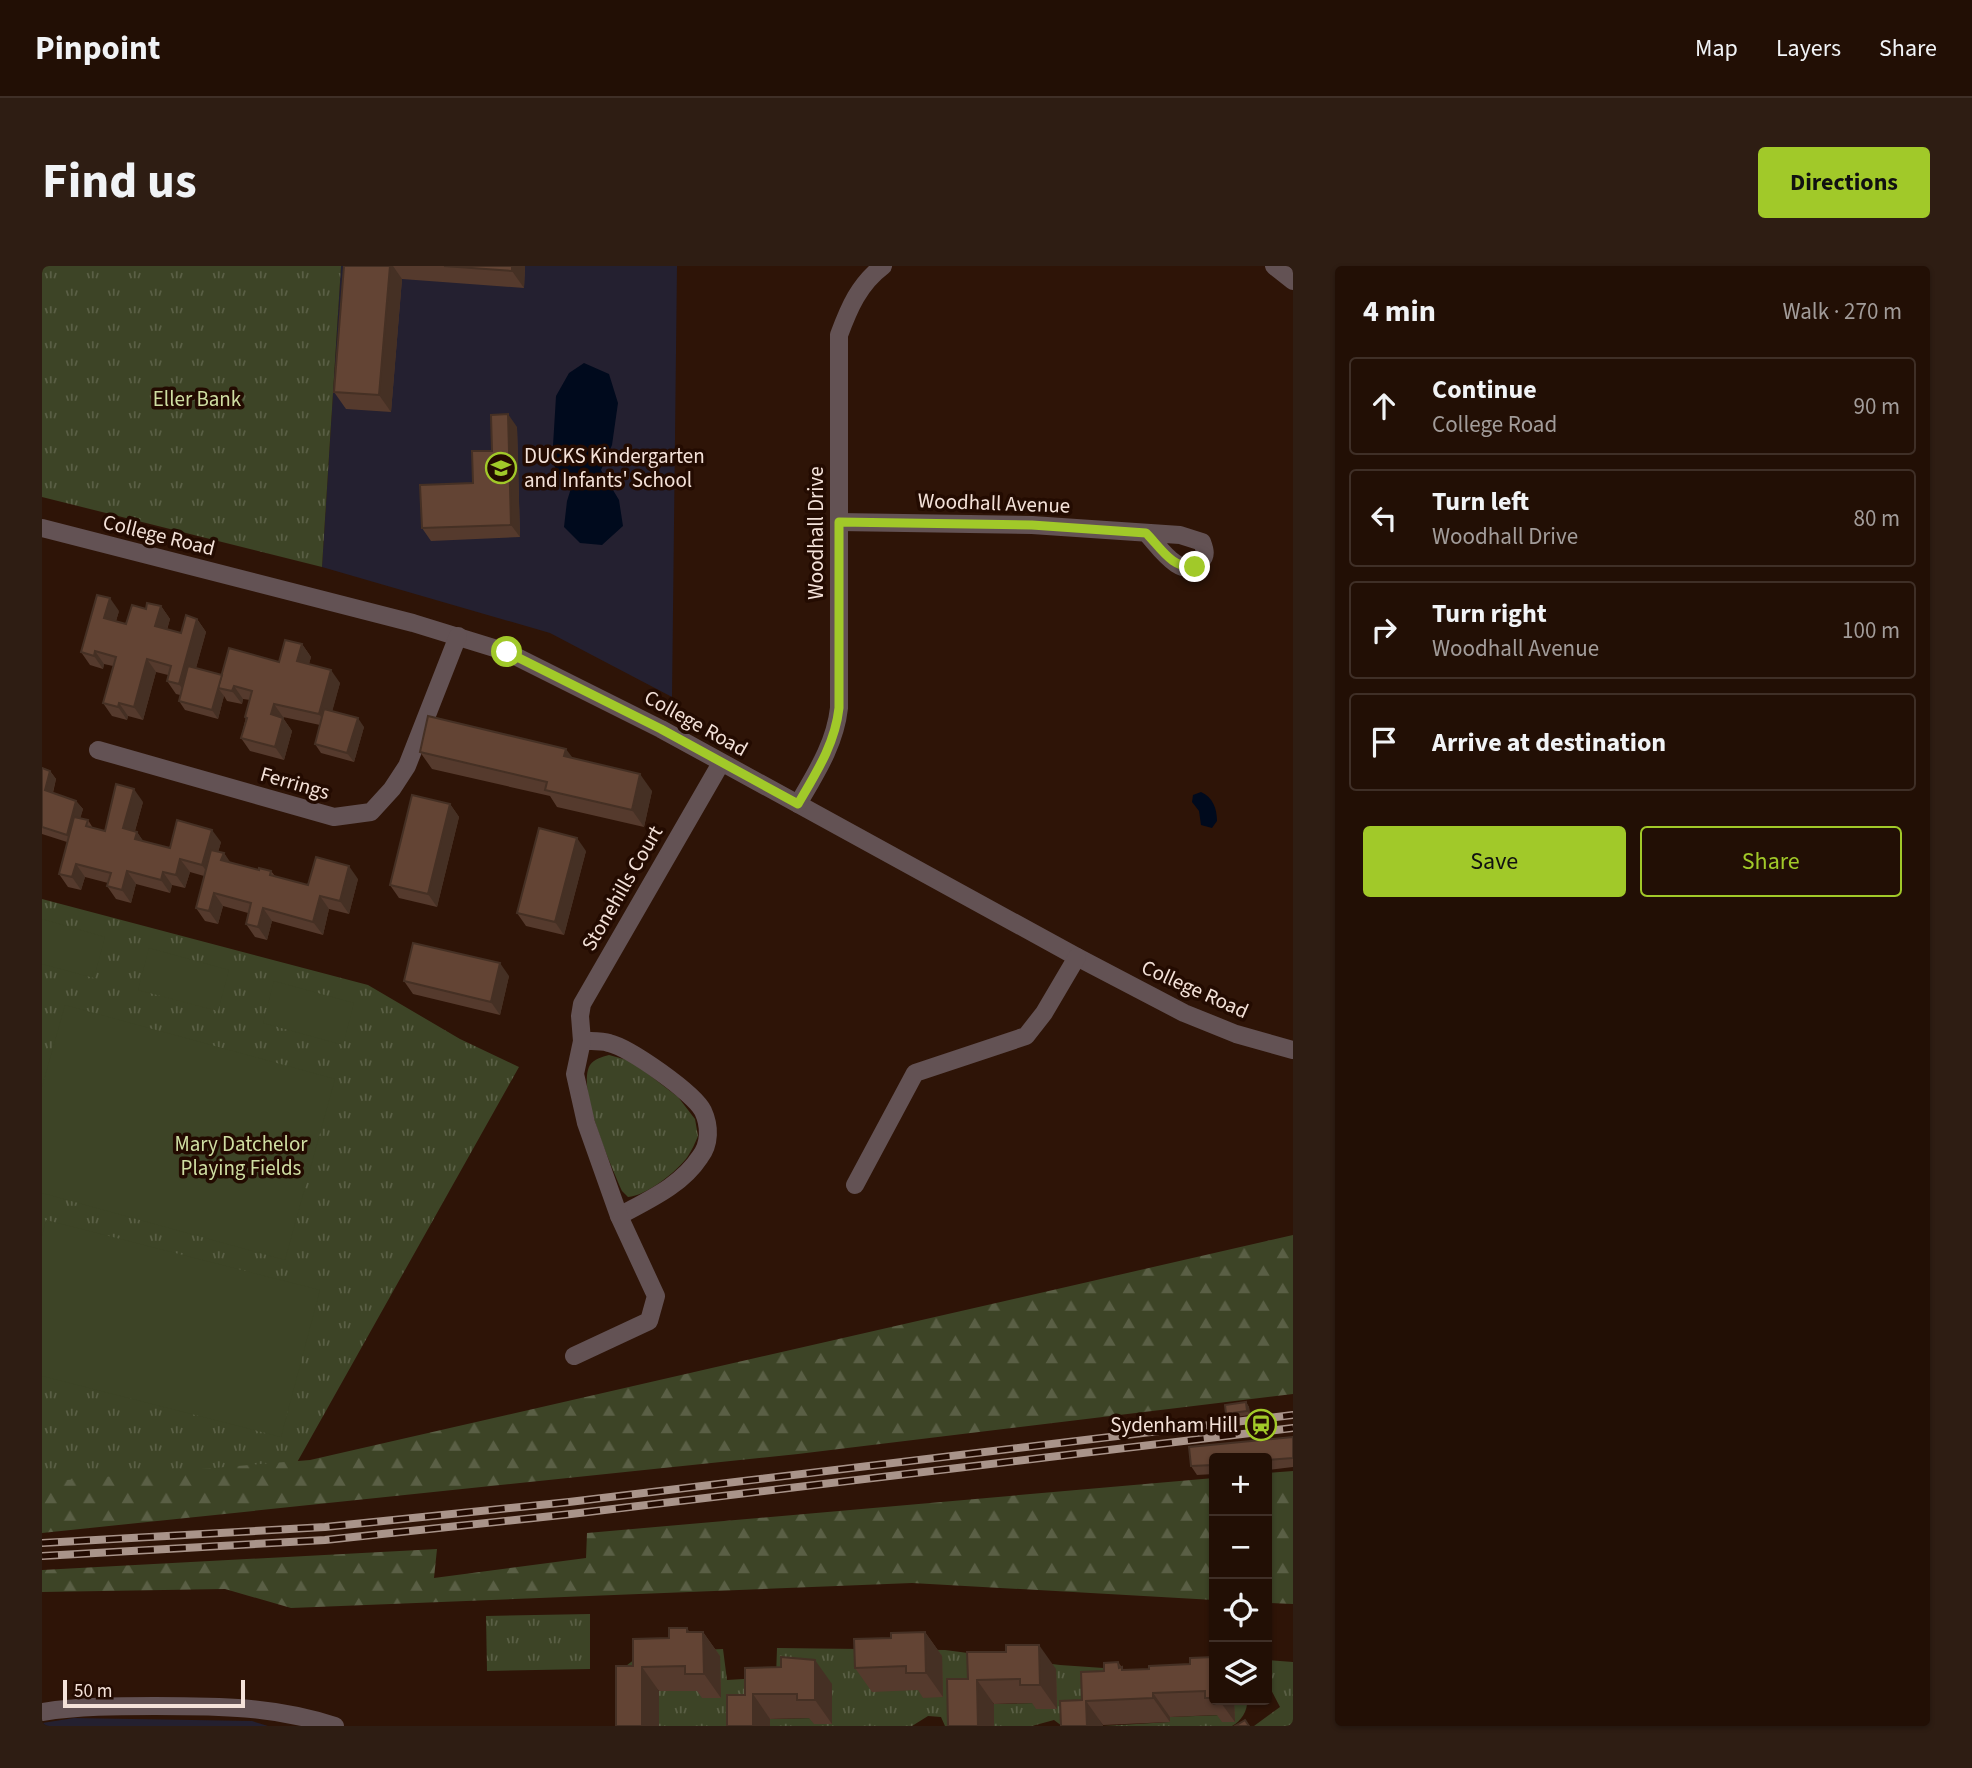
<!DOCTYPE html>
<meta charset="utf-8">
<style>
body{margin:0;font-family:"Source Sans 3",sans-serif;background:#2e1d13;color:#f1f3f6}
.controls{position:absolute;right:21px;bottom:21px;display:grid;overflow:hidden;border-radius:7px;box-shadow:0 2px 5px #0004}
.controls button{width:63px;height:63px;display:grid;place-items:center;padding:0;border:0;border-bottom:2px solid #3f2f27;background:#220f05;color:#f1f3f6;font:35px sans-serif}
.scale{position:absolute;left:21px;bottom:18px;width:182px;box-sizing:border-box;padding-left:7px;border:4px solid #f4e2d9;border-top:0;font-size:19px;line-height:24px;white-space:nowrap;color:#f4e2d9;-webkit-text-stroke:5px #230b01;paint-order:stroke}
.stop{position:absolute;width:21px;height:21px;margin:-16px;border:5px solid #a1c929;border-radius:50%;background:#fff}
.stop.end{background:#a1c929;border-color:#fff;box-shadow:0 2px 7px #0008}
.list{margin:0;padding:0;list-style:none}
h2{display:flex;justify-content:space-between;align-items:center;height:91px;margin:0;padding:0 28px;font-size:30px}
h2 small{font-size:23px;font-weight:400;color:#a29c9a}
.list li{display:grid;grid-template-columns:46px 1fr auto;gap:21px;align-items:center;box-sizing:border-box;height:98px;margin:0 14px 14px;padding:0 14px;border:2px solid #3f2f27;border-radius:7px}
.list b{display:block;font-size:26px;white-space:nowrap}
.list p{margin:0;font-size:23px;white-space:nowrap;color:#a29c9a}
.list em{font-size:23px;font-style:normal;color:#a29c9a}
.actions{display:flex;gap:14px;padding:21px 28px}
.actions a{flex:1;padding:16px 0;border:2px solid #a1c929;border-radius:7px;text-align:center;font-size:24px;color:#a1c929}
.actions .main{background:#a1c929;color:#111}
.icon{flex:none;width:38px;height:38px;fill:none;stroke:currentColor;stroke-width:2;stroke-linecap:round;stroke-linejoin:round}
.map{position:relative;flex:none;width:1251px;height:1460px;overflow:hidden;border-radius:7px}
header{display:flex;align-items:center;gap:42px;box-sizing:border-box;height:98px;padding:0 35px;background:#220f05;border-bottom:2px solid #3f2f27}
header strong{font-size:33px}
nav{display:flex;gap:38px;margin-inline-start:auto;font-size:24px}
.intro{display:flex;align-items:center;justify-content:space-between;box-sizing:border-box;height:168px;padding:0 42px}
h1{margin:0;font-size:49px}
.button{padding:18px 32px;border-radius:7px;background:#a1c929;color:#111;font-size:24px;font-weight:700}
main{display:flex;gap:42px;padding:0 42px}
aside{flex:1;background:#220f05;border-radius:7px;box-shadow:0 2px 5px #0004}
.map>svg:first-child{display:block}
.education{fill:#242030}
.grass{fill:url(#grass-tufts)}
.forest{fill:url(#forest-firs)}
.pitch{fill:#3d4426}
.water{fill:#000a1d}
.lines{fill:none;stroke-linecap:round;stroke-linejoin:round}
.minor{stroke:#635254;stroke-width:18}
.rail-casing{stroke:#a9948a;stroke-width:8}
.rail{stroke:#230b01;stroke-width:5;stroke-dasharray:16;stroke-linecap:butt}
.wall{fill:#553a2d}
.shaded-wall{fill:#453024}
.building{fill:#634434;stroke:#453024;stroke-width:2}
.route{stroke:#a1c929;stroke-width:9}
.labels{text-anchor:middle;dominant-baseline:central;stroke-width:7;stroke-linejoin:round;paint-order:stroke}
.park-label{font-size:21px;fill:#cfdea2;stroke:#230b01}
.poi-label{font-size:21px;fill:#f4e2d9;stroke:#230b01;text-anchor:start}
.street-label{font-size:21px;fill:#f4e2d9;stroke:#230b01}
</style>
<header>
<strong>Pinpoint</strong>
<nav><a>Map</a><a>Layers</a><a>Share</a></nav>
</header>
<div class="intro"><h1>Find us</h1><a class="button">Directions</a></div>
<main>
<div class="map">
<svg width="1251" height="1460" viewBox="0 0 1251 1460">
<defs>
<pattern id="grass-tufts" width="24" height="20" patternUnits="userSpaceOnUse" patternTransform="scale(1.75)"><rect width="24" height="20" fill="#3d4426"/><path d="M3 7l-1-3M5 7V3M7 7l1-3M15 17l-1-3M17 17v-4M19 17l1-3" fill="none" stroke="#5a5f45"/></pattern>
<pattern id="forest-firs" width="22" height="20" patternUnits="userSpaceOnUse" patternTransform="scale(1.75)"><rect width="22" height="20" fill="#3d4426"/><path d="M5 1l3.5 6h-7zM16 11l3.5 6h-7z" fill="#5a5f45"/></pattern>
</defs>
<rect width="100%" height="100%" fill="#2e1407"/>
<g class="education">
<path d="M 299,0 L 635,0 L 630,431 L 508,367 L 280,301 Z"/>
<path d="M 32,1452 L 210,1455 L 226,1460 L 0,1460 L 0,1457 Z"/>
</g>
<g class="grass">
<path d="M 0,0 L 299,0 L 280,301 L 0,231 Z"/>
<path d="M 0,633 L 326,719 L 418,773 L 477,801 L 253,1200 L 0,1235 Z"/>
<path d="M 567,789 L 589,795 L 636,831 L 653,853 L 656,870 C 653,877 650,884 646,890 C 636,905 604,930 586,931 L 580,925 C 570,901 534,822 548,799 C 552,793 560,791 567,789 Z"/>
<path d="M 548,1348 L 548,1403 L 445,1405 L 444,1350 Z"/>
<path d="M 735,1382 L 903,1384 L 1018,1399 L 1148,1408 L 1035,1460 L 1020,1460 L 1012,1454 L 990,1460 L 952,1460 L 952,1438 L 995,1437 L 1014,1443 L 1013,1403 L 981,1403 L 923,1460 L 903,1460 L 899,1451 L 886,1450 L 870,1460 L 728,1460 L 728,1453 L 772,1452 L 789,1418 L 702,1460 L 617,1460 L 617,1425 L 660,1425 L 645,1386 L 578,1460 L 580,1403 L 602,1386 L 681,1383 L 685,1414 L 734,1411 Z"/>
<path d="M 1225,1394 L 1251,1396 L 1251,1460 L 1212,1460 L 1238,1441 L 1225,1416 Z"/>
<path d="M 1192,1434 L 1205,1434 C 1206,1445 1199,1455 1190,1460 L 1061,1460 L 1128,1456 L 1128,1451 L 1180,1449 L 1180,1456 L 1192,1456 Z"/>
</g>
<g class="forest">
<path d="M 1251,969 L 1251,1128 L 756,1188 L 0,1267 L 0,1216 L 268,1194 Z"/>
<path d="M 1251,1205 L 1251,1338 L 1225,1337 L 1225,1207 Z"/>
<path d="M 1172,1212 L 1172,1334 L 870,1317 L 249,1342 L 183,1323 L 0,1326 L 0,1304 L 395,1283 L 392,1312 L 544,1292 L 545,1267 Z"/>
</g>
<g class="pitch">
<path d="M 0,653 L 63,671 L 52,712 L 0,698 Z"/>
<path d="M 107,682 L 187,704 L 176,745 L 96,724 Z"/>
<path d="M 232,715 L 312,737 L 301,779 L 221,757 Z"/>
<path d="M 23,739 L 293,813 L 243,994 L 0,927 L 0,821 Z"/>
<path d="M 4,954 L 278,1024 L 239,1171 L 0,1110 L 0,970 Z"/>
</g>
<g class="water">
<path d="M 542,97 L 567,108 L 576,137 L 570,179 L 559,204 L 577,234 L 581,260 L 560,279 L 538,277 L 522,261 L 525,235 L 530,219 L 519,211 L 510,196 L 514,130 L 527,107 Z"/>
<path d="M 1159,526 C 1171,531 1175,543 1175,555 L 1170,562 L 1159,559 L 1157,545 L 1150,536 L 1151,529 Z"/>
</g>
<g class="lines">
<g class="minor">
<path d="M 1232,0 L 1251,15"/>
<path d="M 797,256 L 990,259 L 1138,269 L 1160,276 C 1163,284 1165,290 1158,296 C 1139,316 1116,279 1104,267"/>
<path d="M 0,262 L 371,357 L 465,386 L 619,463 L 1035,691 L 1142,747 L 1194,768 L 1251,784"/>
<path d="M 56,484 L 292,551 L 329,546 L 350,523 L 365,500 L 416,370"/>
<path d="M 756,538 C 774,507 793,478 797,442 L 797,69 C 807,42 817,18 841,0"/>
<path d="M 540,775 C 549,775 559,774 567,777 C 588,782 652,827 661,845 C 668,860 668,878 658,891 C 639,920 606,934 577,950"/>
<path d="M 813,919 L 873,807 L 984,770 L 1002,747 L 1035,691"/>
<path d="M 532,1090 L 607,1055 L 614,1030 L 577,950 L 544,857 L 533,808 L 540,775 L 538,750 L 540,738 L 679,497"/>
<path d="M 0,1446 C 37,1440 75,1440 113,1440 C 176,1440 232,1440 293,1460"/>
</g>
<g class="rail-casing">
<g id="rail">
<path d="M 0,1277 L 283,1261 L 527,1236 L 1251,1149"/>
<path d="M 0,1290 L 283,1274 L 529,1248 L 1251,1162"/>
</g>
</g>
<use href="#rail" class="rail"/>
</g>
<g class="wall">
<path d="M 302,0 L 483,0 L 482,22 L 360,13 L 349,146 L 304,143 L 292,126 Z"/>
<path d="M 475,161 L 478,271 L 389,275 L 380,262 L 431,217 L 450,185 Z"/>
<path d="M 119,340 L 128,353 L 125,364 L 139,367 L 155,353 L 164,366 L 154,402 L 180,409 L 237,396 L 260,378 L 269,391 L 267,398 L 298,417 L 290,445 L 322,461 L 312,496 L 279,487 L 273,478 L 278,459 L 241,451 L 241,452 L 250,465 L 242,494 L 208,485 L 199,472 L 208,434 L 201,433 L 200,438 L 185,435 L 182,430 L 176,453 L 143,444 L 137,435 L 138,429 L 134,428 L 125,415 L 126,409 L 114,406 L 101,454 L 86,450 L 85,454 L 70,450 L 61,437 L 71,400 L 62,398 L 61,403 L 48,399 L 39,386 L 77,345 L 74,355 L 84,358 L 104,343 Z"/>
<path d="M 378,486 L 531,493 L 610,525 L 602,561 L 515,541 L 508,530 L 390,503 Z"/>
<path d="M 0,502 L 8,505 L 14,513 L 11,527 L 34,535 L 41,543 L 38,552 L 46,554 L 51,562 L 63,565 L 101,536 L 93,565 L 95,566 L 101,575 L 128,582 L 179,576 L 176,586 L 182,587 L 188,597 L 217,604 L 229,605 L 233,610 L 266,619 L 316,613 L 307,648 L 287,643 L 281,669 L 230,655 L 225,674 L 213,671 L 204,658 L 206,647 L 181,640 L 176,658 L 163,655 L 154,642 L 162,610 L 148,606 L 143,622 L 130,619 L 128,627 L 94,618 L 89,637 L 74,633 L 65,620 L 66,617 L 43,611 L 39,624 L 26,621 L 17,608 L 25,576 L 0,568 Z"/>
<path d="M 408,538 L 417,551 L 395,641 L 357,632 L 348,619 Z"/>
<path d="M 544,585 L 522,669 L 484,660 L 475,647 Z"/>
<path d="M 467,710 L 458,749 L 371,728 L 362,715 Z"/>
<path d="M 1204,1136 L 1207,1141 L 1208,1149 L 1187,1152 L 1184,1148 Z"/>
<path d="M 1251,1171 L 1251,1201 L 1225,1204 L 1225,1192 L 1172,1192 L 1172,1208 L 1155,1209 L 1149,1200 L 1147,1181 Z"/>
<path d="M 648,1366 L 661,1366 L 678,1390 L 679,1432 L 660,1432 L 655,1425 L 617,1425 L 591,1400 L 627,1372 Z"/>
<path d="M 883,1366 L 900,1390 L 901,1431 L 881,1432 L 876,1424 L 830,1426 L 813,1402 L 849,1372 Z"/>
<path d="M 964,1386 L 1014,1403 L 1015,1443 L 994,1443 L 990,1437 L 952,1438 L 926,1413 Z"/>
<path d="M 1172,1391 L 1172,1434 L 1192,1434 L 1193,1456 L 1180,1456 L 1175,1449 L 1128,1451 L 1128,1456 L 1061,1459 L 1040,1434 L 1062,1405 L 1076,1396 L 1082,1404 L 1107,1403 L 1148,1398 Z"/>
<path d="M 739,1401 L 790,1418 L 790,1458 L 772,1458 L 767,1452 L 728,1453 L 728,1460 L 685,1460 L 703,1429 Z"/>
</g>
<g class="shaded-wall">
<path d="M 348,0 L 351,0 L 360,13 L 349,146 L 337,129 Z"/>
<path d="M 470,0 L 483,0 L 482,22 L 470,5 Z"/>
<path d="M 466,148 L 475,161 L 478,271 L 469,259 Z"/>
<path d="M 68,332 L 77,345 L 71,365 L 62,352 Z"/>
<path d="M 119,340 L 128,353 L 122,373 L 113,360 Z"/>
<path d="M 155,353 L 164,366 L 146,431 L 137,418 Z"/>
<path d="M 260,378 L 269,391 L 264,408 L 255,395 Z"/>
<path d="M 53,385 L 62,398 L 61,403 L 52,390 Z"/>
<path d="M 105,393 L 114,406 L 101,454 L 92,441 Z"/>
<path d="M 289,404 L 298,417 L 286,461 L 277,448 Z"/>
<path d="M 180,409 L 176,422 L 182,430 L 176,453 L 170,444 Z"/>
<path d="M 192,420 L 201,433 L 200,438 L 190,425 Z"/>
<path d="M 77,437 L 86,450 L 85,454 L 76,441 Z"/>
<path d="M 232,438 L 241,451 L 238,461 L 229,448 Z"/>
<path d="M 241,452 L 250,465 L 242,494 L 233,481 Z"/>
<path d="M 316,452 L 322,461 L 312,496 L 305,487 Z"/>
<path d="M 524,483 L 536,499 L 522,490 Z"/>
<path d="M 8,505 L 14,513 L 9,533 L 3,524 Z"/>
<path d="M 598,508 L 610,525 L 602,561 L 590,544 Z"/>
<path d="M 92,523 L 101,536 L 90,575 L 81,562 Z"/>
<path d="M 34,535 L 41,543 L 31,578 L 25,569 Z"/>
<path d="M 408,538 L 417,551 L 395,641 L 386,628 Z"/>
<path d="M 170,564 L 179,576 L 169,612 L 160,599 Z"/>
<path d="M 95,566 L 104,579 L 93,573 Z"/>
<path d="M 535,572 L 544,585 L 522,669 L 513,656 Z"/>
<path d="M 182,587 L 191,600 L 179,594 Z"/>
<path d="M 138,593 L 148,606 L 143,622 L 134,609 Z"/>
<path d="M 34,598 L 43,611 L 39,624 L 30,611 Z"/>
<path d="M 307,600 L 316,613 L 307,648 L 298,635 Z"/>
<path d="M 85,605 L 94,618 L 89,637 L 80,624 Z"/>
<path d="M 121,606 L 130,619 L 128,627 L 119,614 Z"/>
<path d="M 172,627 L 181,640 L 176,658 L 167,645 Z"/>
<path d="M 278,630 L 287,643 L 281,669 L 271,656 Z"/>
<path d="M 221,642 L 230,655 L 225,674 L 216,661 Z"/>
<path d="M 458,697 L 467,710 L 458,749 L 449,736 Z"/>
<path d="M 1204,1136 L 1207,1141 L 1208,1149 L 1205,1145 Z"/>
<path d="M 645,1362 L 661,1386 L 661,1366 L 678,1390 L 679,1432 L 662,1408 L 645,1366 Z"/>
<path d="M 883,1366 L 900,1390 L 901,1431 L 884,1407 Z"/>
<path d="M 997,1379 L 1014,1403 L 1015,1443 L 998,1419 Z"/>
<path d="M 773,1394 L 790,1418 L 790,1458 L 773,1434 Z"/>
<path d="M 600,1401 L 617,1425 L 617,1460 L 600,1460 Z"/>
<path d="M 935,1414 L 952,1438 L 952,1460 L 936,1460 Z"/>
<path d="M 1111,1427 L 1128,1451 L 1128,1456 L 1111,1432 Z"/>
<path d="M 711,1428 L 728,1453 L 728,1460 L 711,1460 Z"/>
<path d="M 1177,1434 L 1192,1434 L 1193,1456 Z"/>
<path d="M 1044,1435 L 1061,1459 L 1061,1460 L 1045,1460 Z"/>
</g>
<g class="building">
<path d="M 302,0 L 348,0 L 337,129 L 292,126 Z"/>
<path d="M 402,0 L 470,0 L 470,5 Z"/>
<path d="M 466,148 L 469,259 L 380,262 L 378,219 L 431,217 L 430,185 L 450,185 L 449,149 Z"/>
<path d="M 55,329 L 68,332 L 62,352 L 84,358 L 90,339 L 104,343 L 105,337 L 119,340 L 113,360 L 139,367 L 144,349 L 155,353 L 137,418 L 125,415 L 129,400 L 105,393 L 92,441 L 77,437 L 76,441 L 61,437 L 74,391 L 53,385 L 52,390 L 39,386 Z"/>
<path d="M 243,374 L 260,378 L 255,395 L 289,404 L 277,448 L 232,438 L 229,448 L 241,452 L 233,481 L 199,472 L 205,452 L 203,451 L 210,425 L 192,420 L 190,425 L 176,422 L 187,382 L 237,396 Z"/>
<path d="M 146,400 L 180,409 L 170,444 L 137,435 Z"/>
<path d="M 282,443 L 316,452 L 305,487 L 273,478 Z"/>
<path d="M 386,450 L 524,483 L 522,490 L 598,508 L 590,544 L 503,524 L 505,516 L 378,486 Z"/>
<path d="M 0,502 L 8,505 L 3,524 L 34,535 L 25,569 L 0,561 Z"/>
<path d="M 74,518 L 92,523 L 81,562 L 95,566 L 93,573 L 128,582 L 135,554 L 170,564 L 160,599 L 138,593 L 134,609 L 121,606 L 119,614 L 85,605 L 80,624 L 65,620 L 69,607 L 34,598 L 30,611 L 17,608 L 32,551 L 46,554 L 44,560 L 63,565 Z"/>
<path d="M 370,529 L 408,538 L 386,628 L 348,619 Z"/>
<path d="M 497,562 L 535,572 L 513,656 L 475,647 Z"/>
<path d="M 169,584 L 182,587 L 179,594 L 217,604 L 217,602 L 229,605 L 228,609 L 266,619 L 274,591 L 307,600 L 298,635 L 278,630 L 271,656 L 221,642 L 216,661 L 204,658 L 209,637 L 172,627 L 167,645 L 154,642 Z"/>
<path d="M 371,677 L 458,697 L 449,736 L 362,715 Z"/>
<path d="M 1204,1136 L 1205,1145 L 1184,1148 L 1183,1139 Z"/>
<path d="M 1251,1171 L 1251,1192 L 1225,1194 L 1225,1192 L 1172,1192 L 1172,1199 L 1149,1200 L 1147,1181 Z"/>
<path d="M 627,1362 L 645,1362 L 645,1366 L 661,1366 L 662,1408 L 643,1408 L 643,1400 L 600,1401 L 600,1460 L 574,1460 L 574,1400 L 591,1400 L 591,1373 L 627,1372 Z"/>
<path d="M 883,1366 L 884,1407 L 864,1407 L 864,1400 L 813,1402 L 812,1373 L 849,1372 L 849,1367 Z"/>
<path d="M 964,1379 L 997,1379 L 998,1419 L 978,1419 L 978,1413 L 935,1414 L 936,1460 L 906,1460 L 905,1413 L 926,1413 L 925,1386 L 964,1386 Z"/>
<path d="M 739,1391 L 773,1394 L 773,1434 L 755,1434 L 755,1428 L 711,1428 L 711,1460 L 685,1460 L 685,1429 L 703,1429 L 703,1402 L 739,1401 Z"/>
<path d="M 1172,1391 L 1172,1432 L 1163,1432 L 1163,1425 L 1111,1427 L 1111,1432 L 1044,1435 L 1045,1460 L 1019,1460 L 1018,1435 L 1040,1434 L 1039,1406 L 1062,1405 L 1062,1397 L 1076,1396 L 1077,1402 L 1080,1401 L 1080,1404 L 1107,1403 L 1107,1400 L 1148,1398 L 1148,1392 Z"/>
<path d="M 1203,1454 L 1207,1460 L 1193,1460 Z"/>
</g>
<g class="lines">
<path class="route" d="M 465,386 L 619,463 L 756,538 C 774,507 793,478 797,442 L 797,256 L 990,259 L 1104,267 C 1119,282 1130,303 1153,301"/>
</g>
<defs>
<g id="school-ring" transform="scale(1.575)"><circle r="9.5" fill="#230b01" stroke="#a1c929" stroke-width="1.5"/><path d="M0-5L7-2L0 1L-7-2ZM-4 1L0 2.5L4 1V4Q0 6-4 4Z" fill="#a1c929"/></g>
<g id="station-ring" transform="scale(1.575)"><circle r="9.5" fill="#230b01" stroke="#a1c929" stroke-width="1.5"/><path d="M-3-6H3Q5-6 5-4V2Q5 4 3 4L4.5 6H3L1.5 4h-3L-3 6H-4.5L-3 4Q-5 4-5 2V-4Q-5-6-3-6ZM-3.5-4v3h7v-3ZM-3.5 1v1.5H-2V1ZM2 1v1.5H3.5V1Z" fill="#a1c929"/></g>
</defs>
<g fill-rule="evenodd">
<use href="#school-ring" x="459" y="202"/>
<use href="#station-ring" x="1219" y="1159"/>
</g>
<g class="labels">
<g class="park-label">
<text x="155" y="133">Eller Bank</text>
<text x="199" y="878">Mary Datchelor<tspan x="199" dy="24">Playing Fields</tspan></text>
</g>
<g class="poi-label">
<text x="482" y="190">DUCKS Kindergarten<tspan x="482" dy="24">and Infants' School</tspan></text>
<text x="1196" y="1159" text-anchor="end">Sydenham Hill</text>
</g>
<g class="street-label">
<text transform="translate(952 237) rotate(2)">Woodhall Avenue</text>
<text transform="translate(774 267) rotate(-90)">Woodhall Drive</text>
<text transform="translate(117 269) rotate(14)">College Road</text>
<text transform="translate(654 457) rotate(29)">College Road</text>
<text transform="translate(253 517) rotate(16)">Ferrings</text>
<text transform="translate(580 622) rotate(-60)">Stonehills Court</text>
<text transform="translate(1153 723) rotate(24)">College Road</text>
</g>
</g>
</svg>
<div class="controls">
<button>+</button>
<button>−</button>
<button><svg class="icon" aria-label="locate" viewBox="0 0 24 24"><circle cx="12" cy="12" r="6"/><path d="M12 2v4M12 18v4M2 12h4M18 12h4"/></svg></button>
<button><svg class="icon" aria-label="layers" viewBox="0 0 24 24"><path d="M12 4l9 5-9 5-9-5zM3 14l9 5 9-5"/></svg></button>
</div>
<div class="scale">50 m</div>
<div class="stop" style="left:465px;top:386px"></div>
<div class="stop end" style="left:1153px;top:301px"></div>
</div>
<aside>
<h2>4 min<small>Walk · 270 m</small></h2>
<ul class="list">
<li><svg class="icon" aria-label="ahead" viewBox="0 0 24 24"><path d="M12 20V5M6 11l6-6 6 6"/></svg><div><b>Continue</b><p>College Road</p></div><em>90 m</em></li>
<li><svg class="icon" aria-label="left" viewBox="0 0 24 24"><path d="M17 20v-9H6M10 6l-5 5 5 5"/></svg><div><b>Turn left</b><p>Woodhall Drive</p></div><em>80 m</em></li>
<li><svg class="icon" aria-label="right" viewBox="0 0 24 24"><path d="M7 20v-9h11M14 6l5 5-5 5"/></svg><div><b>Turn right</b><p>Woodhall Avenue</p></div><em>100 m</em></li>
<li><svg class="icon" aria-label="arrive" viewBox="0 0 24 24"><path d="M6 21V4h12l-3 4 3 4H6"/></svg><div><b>Arrive at destination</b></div></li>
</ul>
<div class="actions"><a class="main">Save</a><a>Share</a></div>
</aside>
</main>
